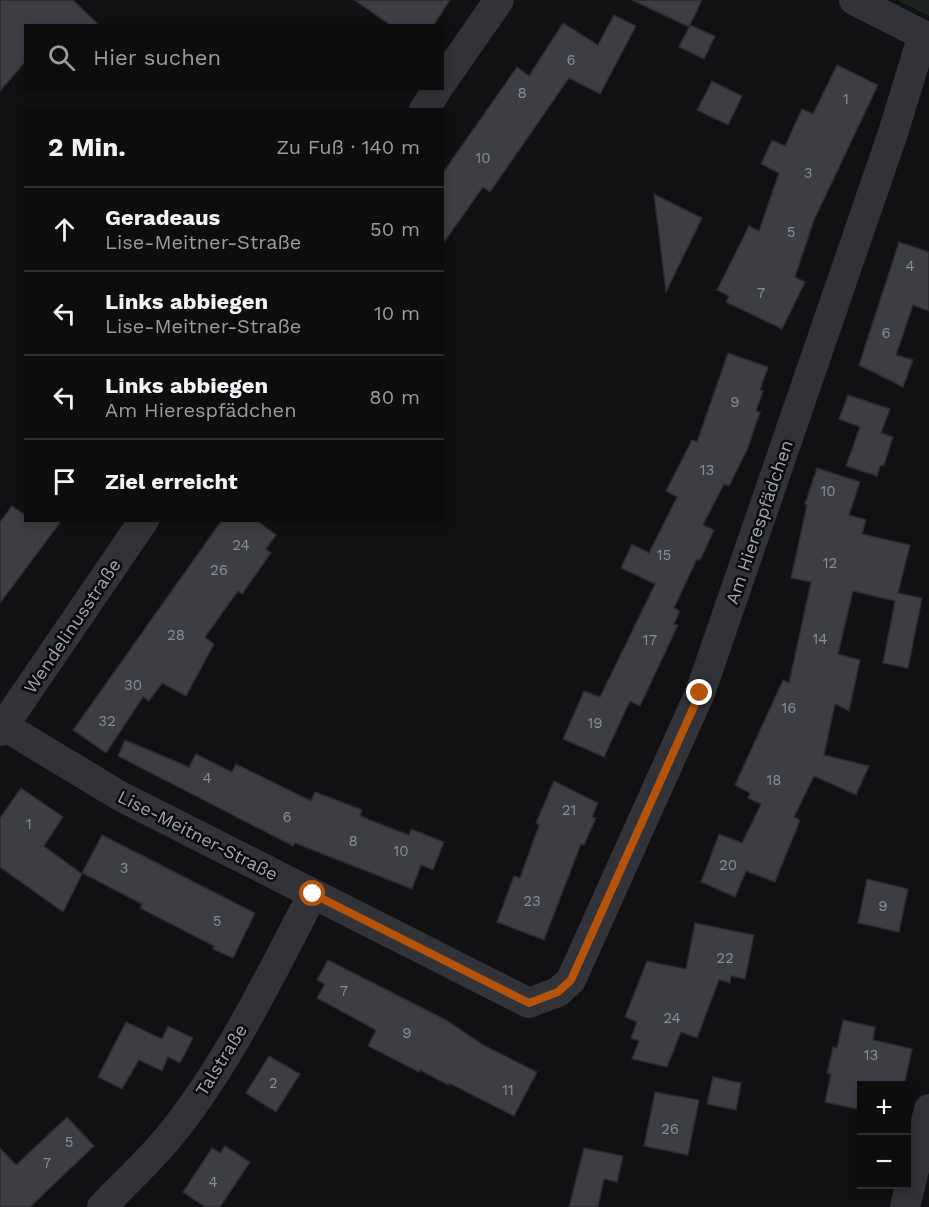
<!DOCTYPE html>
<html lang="de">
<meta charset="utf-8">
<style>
body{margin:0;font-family:"Work Sans",sans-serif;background:#1b1b1c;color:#f1f3f6}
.controls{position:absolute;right:18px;bottom:18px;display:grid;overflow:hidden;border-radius:0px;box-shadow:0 3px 9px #0003}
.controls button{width:54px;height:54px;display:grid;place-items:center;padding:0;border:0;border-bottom:2px solid #2d2d2e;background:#0d0d0e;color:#f1f3f6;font:30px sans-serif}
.stop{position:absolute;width:18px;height:18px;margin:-14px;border:4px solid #b45309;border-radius:50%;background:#fff}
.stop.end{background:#b45309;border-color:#fff;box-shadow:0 2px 6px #0008}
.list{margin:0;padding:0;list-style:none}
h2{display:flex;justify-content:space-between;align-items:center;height:78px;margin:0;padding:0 24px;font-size:26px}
h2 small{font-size:20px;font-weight:400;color:#9a9c9e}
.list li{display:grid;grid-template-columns:39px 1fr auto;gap:18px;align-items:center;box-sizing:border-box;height:84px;padding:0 24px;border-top:2px solid #2d2d2e}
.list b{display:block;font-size:22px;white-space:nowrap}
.list p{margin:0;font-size:20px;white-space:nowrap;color:#9a9c9e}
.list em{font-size:20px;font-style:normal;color:#9a9c9e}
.icon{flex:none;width:33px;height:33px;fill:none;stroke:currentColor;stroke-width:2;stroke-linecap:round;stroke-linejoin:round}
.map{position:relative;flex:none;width:929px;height:1207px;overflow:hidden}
.search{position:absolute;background:#0d0d0e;box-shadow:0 3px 9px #0003;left:24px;top:24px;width:420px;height:66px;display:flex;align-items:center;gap:15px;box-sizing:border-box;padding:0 21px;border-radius:0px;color:#9a9c9e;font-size:22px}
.panel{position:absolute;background:#0d0d0e;box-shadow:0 3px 9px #0003;left:24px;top:108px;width:420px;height:414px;border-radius:0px}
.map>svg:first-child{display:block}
.green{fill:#1b231d}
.building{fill:#3d3e43;stroke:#2b2b2f;stroke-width:1.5}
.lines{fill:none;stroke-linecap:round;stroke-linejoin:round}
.street{stroke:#323338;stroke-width:30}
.route{stroke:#b45309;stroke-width:8}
.labels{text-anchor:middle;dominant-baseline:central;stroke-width:5;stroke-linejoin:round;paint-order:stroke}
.number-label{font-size:15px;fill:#888c98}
.street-label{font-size:18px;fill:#a1a6b5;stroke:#0c0c0e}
</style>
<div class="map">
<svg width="929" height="1207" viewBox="0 0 929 1207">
<rect width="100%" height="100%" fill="#111113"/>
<path class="green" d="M 897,0 L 929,0 L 929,16 Z"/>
<g class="building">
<path d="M 0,0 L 73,0 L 100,26 L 26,26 L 26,61 L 0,91 Z"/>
<path d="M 354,0 L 450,0 L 433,26 L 392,26 Z"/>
<path d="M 632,0 L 702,0 L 689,27 Z"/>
<path d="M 614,15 L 636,26 L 600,94 L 569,78 L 490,192 L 483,187 L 442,245 L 442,174 L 517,67 L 529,76 L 563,23 L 598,45 Z"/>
<path d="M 690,25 L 715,36 L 704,59 L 679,47 Z"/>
<path d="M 837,65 L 878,85 L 814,220 L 795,277 L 805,282 L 782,329 L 726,302 L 729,296 L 717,290 L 749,226 L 759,231 L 779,173 L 761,164 L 772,140 L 785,146 L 802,109 L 813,114 Z"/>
<path d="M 712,81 L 742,96 L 728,125 L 697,110 Z"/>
<path d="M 654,194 L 702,218 L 666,292 Z"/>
<path d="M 899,242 L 929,252 L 929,311 L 913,305 L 896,355 L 913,360 L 903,387 L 859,365 Z"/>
<path d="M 728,353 L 768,367 L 760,390 L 763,391 L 756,411 L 760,412 L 747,450 L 729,486 L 724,484 L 703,525 L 714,530 L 700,560 L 697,559 L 674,608 L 680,611 L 674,624 L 678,625 L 640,706 L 630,701 L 604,757 L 563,739 L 584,691 L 600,697 L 655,584 L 621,568 L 632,544 L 649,553 L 677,497 L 666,491 L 692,440 L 697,442 Z"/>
<path d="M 848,395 L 890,409 L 881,433 L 893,437 L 884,465 L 880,466 L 877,476 L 846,466 L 860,427 L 839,419 Z"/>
<path d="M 817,468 L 860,482 L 849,515 L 866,520 L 862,534 L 910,545 L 898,593 L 922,598 L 908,668 L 883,663 L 895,601 L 853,591 L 838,654 L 860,660 L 849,711 L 835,704 L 824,755 L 869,766 L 856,795 L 814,776 L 794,817 L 800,820 L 775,882 L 746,871 L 735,897 L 701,882 L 719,834 L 742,843 L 761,804 L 748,798 L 750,793 L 735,785 L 783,680 L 789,683 L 811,582 L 791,578 L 807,505 L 805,504 Z"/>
<path d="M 12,506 L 26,516 L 26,520 L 62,520 L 0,603 L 0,522 Z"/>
<path d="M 222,520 L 256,520 L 276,535 L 266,549 L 271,553 L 242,594 L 238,591 L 205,637 L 214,644 L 186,696 L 162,683 L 149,701 L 143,697 L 106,753 L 73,730 Z"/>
<path d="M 125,740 L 189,767 L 196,754 L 232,772 L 236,764 L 311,801 L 315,792 L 362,810 L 360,816 L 385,826 L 409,835 L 411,829 L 444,842 L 433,870 L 421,865 L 412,889 L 295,843 L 293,846 L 118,756 Z"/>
<path d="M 554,781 L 598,803 L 592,817 L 596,818 L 584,845 L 581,844 L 544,940 L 497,922 L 514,876 L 520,878 L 539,825 L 536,823 Z"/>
<path d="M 21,788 L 63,817 L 44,846 L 82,874 L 63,912 L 0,867 L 0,818 Z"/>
<path d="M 102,835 L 255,913 L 233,958 L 213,949 L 214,946 L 140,908 L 142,904 L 82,873 Z"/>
<path d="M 867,879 L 908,889 L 899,932 L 858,923 Z"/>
<path d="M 695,923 L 754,935 L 745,979 L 731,976 L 730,983 L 719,980 L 697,1038 L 681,1032 L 667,1067 L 632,1059 L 639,1041 L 631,1038 L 637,1022 L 625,1017 L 647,961 L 686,969 Z"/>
<path d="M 328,960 L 446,1020 L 485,1046 L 537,1072 L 514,1116 L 449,1083 L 448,1085 L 420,1070 L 419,1072 L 368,1046 L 376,1030 L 317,998 L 325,984 L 317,980 Z"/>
<path d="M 843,1020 L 875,1027 L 873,1040 L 912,1049 L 904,1086 L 861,1086 L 857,1109 L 825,1102 L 831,1074 L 827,1073 L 830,1061 L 833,1047 L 837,1048 Z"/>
<path d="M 126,1022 L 162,1039 L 168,1026 L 193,1038 L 180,1063 L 168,1057 L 162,1071 L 139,1060 L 122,1089 L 98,1077 Z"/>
<path d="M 269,1056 L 300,1074 L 276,1112 L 246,1093 Z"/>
<path d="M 713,1077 L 741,1083 L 736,1110 L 707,1104 Z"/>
<path d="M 655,1092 L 699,1100 L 688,1155 L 644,1146 Z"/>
<path d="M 67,1117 L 94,1146 L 30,1207 L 0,1207 L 0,1148 L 16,1165 Z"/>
<path d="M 225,1146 L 250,1162 L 220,1207 L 205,1207 L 183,1192 L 212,1148 L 220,1153 Z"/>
<path d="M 584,1148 L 623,1156 L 617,1182 L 604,1179 L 598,1207 L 569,1207 Z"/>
</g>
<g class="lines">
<g class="street">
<path d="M 854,0 L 929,38"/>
<path d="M 442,82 L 499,0"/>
<path d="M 424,110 L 438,88"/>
<path d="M 4,726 L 120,796 L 529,1003 L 558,992 L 571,980 L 700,693 L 893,133 L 923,35"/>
<path d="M 0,731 L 144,520"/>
<path d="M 102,1207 C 124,1184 148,1162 168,1138 C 228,1065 269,977 313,894"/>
<path d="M 905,1207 L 929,1109"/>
</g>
</g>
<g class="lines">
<path class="route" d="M 313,894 L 529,1003 L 558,992 L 571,980 L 700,693"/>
</g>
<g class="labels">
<g class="number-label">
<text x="571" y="60">6</text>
<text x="522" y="93">8</text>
<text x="846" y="99">1</text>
<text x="483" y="158">10</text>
<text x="808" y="173">3</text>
<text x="791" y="232">5</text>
<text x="910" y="266">4</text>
<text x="761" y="293">7</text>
<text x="886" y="333">6</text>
<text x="735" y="402">9</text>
<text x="707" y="470">13</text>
<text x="828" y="491">10</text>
<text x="241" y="545">24</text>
<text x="664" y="555">15</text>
<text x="830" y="563">12</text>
<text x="219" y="570">26</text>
<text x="176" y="635">28</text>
<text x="820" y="639">14</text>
<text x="650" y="640">17</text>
<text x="133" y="685">30</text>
<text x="789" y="708">16</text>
<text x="107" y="721">32</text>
<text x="595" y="723">19</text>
<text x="207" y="778">4</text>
<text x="774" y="780">18</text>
<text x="569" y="810">21</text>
<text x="287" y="817">6</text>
<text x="29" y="824">1</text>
<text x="353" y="841">8</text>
<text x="401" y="851">10</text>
<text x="728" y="865">20</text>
<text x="124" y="868">3</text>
<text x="532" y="901">23</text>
<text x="883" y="906">9</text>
<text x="217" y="921">5</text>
<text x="725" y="958">22</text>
<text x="344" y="991">7</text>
<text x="672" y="1018">24</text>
<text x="407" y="1033">9</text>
<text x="871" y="1055">13</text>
<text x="273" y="1083">2</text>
<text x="508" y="1090">11</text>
<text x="670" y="1129">26</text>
<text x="69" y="1142">5</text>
<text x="47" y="1163">7</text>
<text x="213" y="1182">4</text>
</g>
<g class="street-label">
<text transform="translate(759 522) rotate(-71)">Am Hierespfädchen</text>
<text transform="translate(72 626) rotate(-56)">Wendelinusstraße</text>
<text transform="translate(198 835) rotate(27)">Lise-Meitner-Straße</text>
<text transform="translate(221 1060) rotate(-58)">Talstraße</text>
</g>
</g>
</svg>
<div class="controls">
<button>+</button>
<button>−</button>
</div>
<div class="stop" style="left:313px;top:894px"></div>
<div class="stop end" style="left:700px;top:693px"></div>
<div class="search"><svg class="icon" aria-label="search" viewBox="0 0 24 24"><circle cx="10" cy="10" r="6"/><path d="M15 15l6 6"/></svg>Hier suchen</div>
<section class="panel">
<h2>2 Min.<small>Zu Fuß · 140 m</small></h2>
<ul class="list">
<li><svg class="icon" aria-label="ahead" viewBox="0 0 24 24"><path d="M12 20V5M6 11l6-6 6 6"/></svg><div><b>Geradeaus</b><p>Lise-Meitner-Straße</p></div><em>50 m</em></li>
<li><svg class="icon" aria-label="left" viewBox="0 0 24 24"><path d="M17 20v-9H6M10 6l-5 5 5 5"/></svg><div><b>Links abbiegen</b><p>Lise-Meitner-Straße</p></div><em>10 m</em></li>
<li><svg class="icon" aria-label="left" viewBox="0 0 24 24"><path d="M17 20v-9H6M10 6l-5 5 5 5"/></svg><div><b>Links abbiegen</b><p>Am Hierespfädchen</p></div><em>80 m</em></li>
<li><svg class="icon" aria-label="arrive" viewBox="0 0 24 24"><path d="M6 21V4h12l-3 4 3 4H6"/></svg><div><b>Ziel erreicht</b></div></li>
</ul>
</section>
</div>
